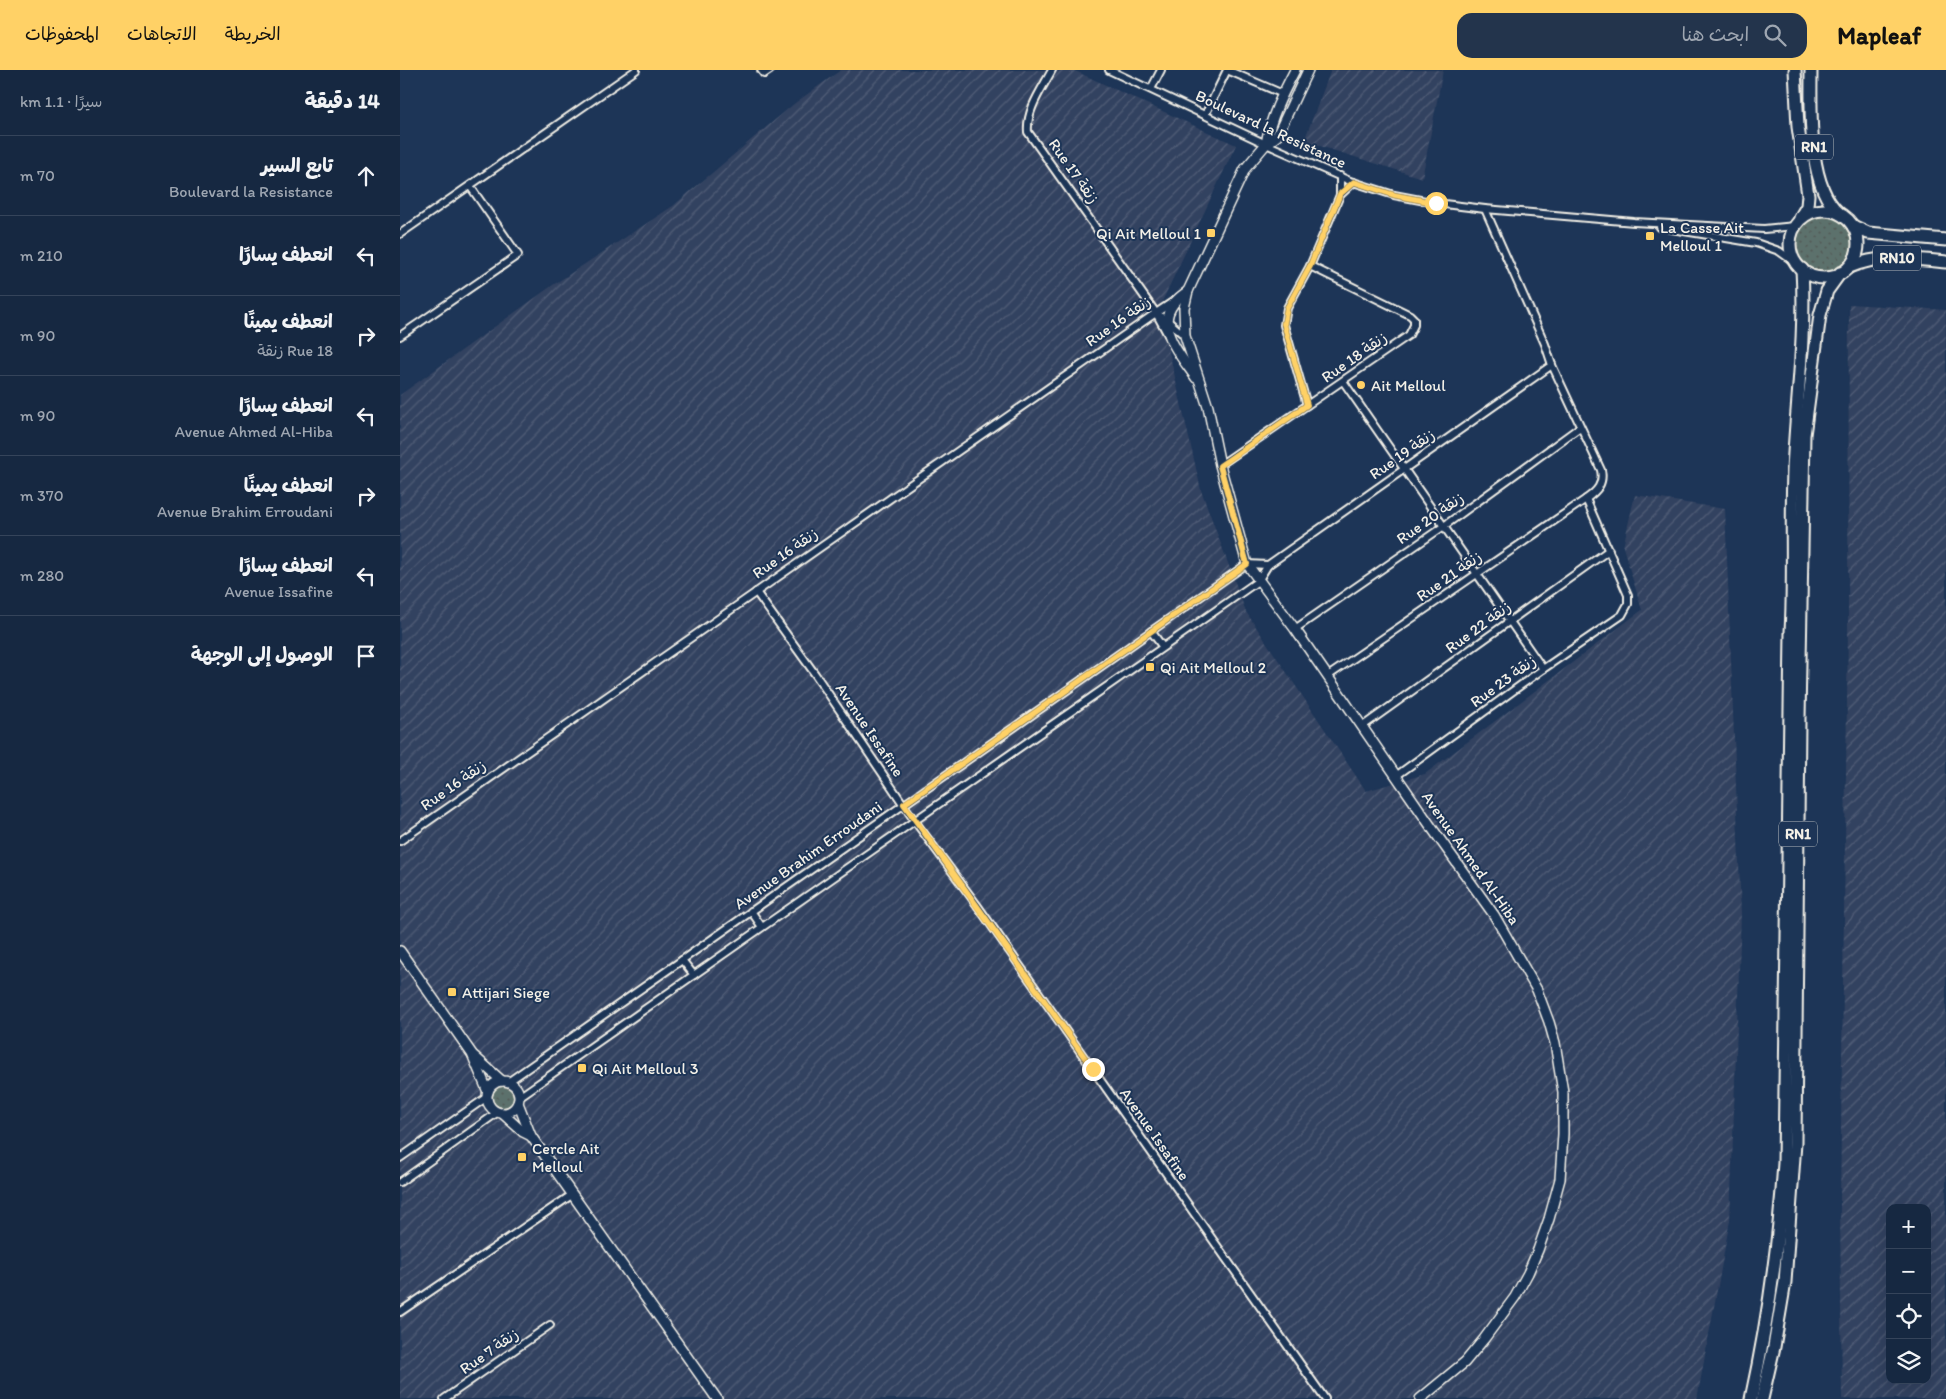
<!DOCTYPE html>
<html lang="ar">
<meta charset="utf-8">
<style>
body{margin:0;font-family:Itim,"Playpen Sans Arabic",sans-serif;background:#23344c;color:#f1f3f6;direction:rtl}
.controls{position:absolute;right:15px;bottom:15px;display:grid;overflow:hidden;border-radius:10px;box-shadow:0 5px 20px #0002}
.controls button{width:45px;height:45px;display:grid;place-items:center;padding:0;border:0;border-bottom:1px solid #35445a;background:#162841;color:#f1f3f6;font:25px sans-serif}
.stop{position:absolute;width:15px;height:15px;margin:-11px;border:4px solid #ffd166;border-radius:50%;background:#fff}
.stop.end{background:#ffd166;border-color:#fff;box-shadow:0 1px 5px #0008}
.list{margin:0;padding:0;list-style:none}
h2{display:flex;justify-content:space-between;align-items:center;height:65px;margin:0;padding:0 20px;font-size:21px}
h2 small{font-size:16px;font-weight:400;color:#9ea6b1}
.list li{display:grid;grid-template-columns:32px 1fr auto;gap:15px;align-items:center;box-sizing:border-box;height:80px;padding:0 20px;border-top:1px solid #35445a}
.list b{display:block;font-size:19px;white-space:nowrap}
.list p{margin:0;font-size:16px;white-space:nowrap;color:#9ea6b1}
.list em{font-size:16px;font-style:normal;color:#9ea6b1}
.icon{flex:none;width:28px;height:28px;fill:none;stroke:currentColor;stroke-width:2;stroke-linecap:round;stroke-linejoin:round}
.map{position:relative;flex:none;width:1546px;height:1329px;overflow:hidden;direction:ltr}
header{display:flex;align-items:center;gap:30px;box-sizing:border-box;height:70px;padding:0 25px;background:#ffd166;color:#111}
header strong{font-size:24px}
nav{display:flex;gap:28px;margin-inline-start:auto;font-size:18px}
.search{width:350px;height:45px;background:#23344c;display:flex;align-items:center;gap:12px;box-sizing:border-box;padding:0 18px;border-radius:15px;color:#9ea6b1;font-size:19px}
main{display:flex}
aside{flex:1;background:#162841}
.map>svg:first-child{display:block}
.industrial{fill:url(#industrial-furrows);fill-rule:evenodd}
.green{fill:url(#green-dots);stroke:#a8b1aa}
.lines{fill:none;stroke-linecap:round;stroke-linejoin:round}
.street-casing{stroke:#f4f1e8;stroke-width:10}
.secondary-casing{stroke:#f4f1e8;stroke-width:12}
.highway-casing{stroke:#f4f1e8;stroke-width:15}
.street{stroke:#1d3557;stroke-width:6}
.secondary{stroke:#1d3557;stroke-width:9}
.highway{stroke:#1d3557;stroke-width:11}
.route{stroke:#ffd166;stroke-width:6}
.poi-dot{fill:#ffd166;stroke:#1d3557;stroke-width:2}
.labels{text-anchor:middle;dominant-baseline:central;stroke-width:4;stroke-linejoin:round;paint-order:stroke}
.shield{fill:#1d3557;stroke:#b4b9bc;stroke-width:1}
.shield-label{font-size:15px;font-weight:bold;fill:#f4f1e8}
.street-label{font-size:16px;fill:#f4f1e8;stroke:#1d3557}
.poi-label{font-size:16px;fill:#f4f1e8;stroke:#1d3557;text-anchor:start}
</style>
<header>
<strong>Mapleaf</strong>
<div class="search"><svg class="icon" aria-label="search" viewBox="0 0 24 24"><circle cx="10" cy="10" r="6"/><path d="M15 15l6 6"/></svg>ابحث هنا</div>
<nav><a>الخريطة</a><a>الاتجاهات</a><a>المحفوظات</a></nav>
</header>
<main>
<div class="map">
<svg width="1546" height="1329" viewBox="0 0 1546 1329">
<defs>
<pattern id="industrial-furrows" width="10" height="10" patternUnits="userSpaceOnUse" patternTransform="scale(1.25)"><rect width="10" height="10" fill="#334260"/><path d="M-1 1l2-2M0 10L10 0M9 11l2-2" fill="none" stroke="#515e77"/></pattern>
<pattern id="green-dots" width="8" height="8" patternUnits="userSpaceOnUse" patternTransform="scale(1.25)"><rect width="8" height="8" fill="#5c716c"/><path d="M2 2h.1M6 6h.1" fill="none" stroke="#525a57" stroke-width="1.8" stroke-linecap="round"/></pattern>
</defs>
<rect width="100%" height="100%" fill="#1d3557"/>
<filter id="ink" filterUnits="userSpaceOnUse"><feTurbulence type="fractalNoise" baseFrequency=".02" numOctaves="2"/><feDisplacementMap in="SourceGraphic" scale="10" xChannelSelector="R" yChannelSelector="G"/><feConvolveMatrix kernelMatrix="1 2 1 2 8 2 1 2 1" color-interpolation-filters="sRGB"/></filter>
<g filter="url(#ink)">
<g class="industrial">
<path d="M 441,0 L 673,0 L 836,75 L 759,238 L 801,420 L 846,542 L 966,721 L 1025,704 L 1242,540 L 1223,477 L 1235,425 L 1325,439 L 1341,844 L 1330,1150 L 1297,1329 L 0,1329 L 0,325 L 153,215 L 273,136 L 395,33 Z"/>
<path d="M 931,0 L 1043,0 L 1022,108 L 904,71 Z"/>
<path d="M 1449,234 L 1546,240 L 1546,1329 L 1442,1329 L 1440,1133 L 1448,560 ZM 1490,1138 L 1527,1138 L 1527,1310 L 1490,1310 Z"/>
</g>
<g class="green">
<circle cx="1424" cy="174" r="29"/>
<circle cx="103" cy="1027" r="11"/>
</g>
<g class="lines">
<g class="street-casing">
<g id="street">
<path d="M 361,0 L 364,4 L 370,0"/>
<path d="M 652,0 C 642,19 626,40 628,62 L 756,243 L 768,265"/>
<path d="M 709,0 L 866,74 L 950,111 L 994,125 L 1036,133 L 1085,139 L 1234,152 L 1364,159 L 1395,156"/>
<path d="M 827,0 L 883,24"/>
<path d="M 751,19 L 761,0"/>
<path d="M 805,45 L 827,0"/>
<path d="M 940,125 L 954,112"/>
<path d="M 1260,157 L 1356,173 L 1379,181 L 1397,194"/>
<path d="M 0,164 L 236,0"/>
<path d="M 756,243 L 769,252 L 785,266"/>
<path d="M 0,266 L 118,185 L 70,116"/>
<path d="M 943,311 L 1143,599"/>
<path d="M 907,335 L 884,255 L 887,238 L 910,196 L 940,125 L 940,106"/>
<path d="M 820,395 L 1009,265 L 1014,255 L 1014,249 L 1010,245 L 910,196"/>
<path d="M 356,522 L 415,604 L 514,750 L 577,835 L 925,1329"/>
<path d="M 895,559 L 1044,456 L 1180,357"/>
<path d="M 751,561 L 762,576"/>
<path d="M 928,606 L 1186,429 C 1197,421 1204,414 1201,400 L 1152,295 L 1145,274 L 1085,139"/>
<path d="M 963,656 L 1209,480"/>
<path d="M 996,706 L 1143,599 L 1222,545 L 1228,534 L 1228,525 L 1186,429"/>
<path d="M 0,771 L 750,247 L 774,231"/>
<path d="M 351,841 L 362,857"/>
<path d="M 282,890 L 294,905"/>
<path d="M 108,1012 L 847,494 L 868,495"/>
<path d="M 119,1027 L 858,511 L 868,495 L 1152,295"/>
<path d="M 0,1088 L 87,1027"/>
<path d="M 0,1112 L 98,1042"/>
<path d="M 0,1242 L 173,1124"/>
<path d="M 44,1329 L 150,1255"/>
</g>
</g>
<g class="secondary-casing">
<g id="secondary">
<path d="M 908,0 L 877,66 L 866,74 L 845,99 L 788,221 L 784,238 L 785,266 L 808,337 L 820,395 L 847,494 L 895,559 L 1034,761 L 1094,845 L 1137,920 L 1149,952 L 1155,973 L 1163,1022 L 1163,1064 L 1160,1109 L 1149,1149 L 1138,1180 L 1128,1203 L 1115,1227 L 1084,1269 L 1065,1292 L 1020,1329"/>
<path d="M 866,74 C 870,48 883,23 895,0"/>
<path d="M 788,221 C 784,224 779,227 776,231 C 752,256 782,287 796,308"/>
<path d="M 0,881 L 72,984 L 88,1022"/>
<path d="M 74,986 L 102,1011"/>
<circle cx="103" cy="1027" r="16"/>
<path d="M 118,1033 L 131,1066 L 317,1329"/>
<path d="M 102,1043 L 123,1062 L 131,1066"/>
</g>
</g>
<g class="highway-casing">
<g id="highway">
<path d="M 1395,0 L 1398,57 L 1408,125 L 1407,136 L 1400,148"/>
<path d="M 1411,0 C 1411,39 1407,116 1439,143"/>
<circle cx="1424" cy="174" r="34"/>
<path d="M 1453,156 L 1468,163 L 1546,170"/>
<path d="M 1449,197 C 1485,183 1509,189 1546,192"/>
<path d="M 1351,1329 C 1368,1251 1379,1172 1384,1093 L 1391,562 C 1394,508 1391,455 1393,401 C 1396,334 1406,266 1402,199"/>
<path d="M 1362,1329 L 1374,1277 L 1385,1212 L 1395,1073 L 1399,649 L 1404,365 L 1420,245 L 1427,221 L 1440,203"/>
</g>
</g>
<use href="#street" class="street"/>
<use href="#secondary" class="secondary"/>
<use href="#highway" class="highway"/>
</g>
</g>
<g class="lines" filter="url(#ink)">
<path class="route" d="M 693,999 L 504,734 L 847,494 L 820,396 L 907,335 L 884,254 L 887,238 L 910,196 L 940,124 L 954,112 L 994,125 L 1036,133"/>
</g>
<g class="poi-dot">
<rect x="806" y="158" width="10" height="10" rx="2.5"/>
<rect x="1245" y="161" width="10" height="10" rx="2.5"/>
<circle cx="961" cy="315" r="5"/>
<rect x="745" y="592" width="10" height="10" rx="2.5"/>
<rect x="47" y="917" width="10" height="10" rx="2.5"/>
<rect x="177" y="993" width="10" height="10" rx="2.5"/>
<rect x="117" y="1082" width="10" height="10" rx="2.5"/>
</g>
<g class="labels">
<g class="shield">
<rect x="1395" y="64.5" width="38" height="25" rx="4"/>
<rect x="1473" y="175.5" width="48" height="25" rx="4"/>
<rect x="1379" y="751.5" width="38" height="25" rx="4"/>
</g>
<g class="shield-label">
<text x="1414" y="77">RN1</text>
<text x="1497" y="188">RN10</text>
<text x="1398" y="764">RN1</text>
</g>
<g class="street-label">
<text transform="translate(871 59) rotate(25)">Boulevard la Resistance</text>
<text transform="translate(674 101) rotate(55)">Rue 17 زنقة</text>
<text transform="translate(718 251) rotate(-35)">Rue 16 زنقة</text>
<text transform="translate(954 287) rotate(-35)">Rue 18 زنقة</text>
<text transform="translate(1002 384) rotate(-35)">Rue 19 زنقة</text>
<text transform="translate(1030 448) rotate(-35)">Rue 20 زنقة</text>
<text transform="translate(385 483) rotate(-35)">Rue 16 زنقة</text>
<text transform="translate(1049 506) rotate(-35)">Rue 21 زنقة</text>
<text transform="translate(1078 557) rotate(-36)">Rue 22 زنقة</text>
<text transform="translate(1103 611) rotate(-36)">Rue 23 زنقة</text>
<text transform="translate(470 660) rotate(56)">Avenue Issafine</text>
<text transform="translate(53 715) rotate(-35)">Rue 16 زنقة</text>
<text transform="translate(408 785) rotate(-35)">Avenue Brahim Erroudani</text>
<text transform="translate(1071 788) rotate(55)">Avenue Ahmed Al-Hiba</text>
<text transform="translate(755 1064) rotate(55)">Avenue Issafine</text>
<text transform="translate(89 1281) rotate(-35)">Rue 7 زنقة</text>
</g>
<g class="poi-label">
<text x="1260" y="157">La Casse Ait<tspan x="1260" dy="18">Melloul 1</tspan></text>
<text x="801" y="163" text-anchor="end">Qi Ait Melloul 1</text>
<text x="971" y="315">Ait Melloul</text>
<text x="760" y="597">Qi Ait Melloul 2</text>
<text x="62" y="922">Attijari Siege</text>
<text x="192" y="998">Qi Ait Melloul 3</text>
<text x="132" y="1078">Cercle Ait<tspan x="132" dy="18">Melloul</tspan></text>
</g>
</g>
</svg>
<div class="controls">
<button>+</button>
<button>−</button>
<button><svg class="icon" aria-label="locate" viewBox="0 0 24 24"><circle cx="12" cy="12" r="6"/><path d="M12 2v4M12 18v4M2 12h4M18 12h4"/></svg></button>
<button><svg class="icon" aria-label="layers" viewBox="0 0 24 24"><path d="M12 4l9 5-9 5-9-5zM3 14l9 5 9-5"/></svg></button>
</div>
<div class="stop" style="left:1036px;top:133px"></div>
<div class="stop end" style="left:693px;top:999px"></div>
</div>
<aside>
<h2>14 دقيقة<small>سيرًا · 1.1 km</small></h2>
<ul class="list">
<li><svg class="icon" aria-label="ahead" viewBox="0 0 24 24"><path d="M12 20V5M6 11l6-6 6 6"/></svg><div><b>تابع السير</b><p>Boulevard la Resistance</p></div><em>70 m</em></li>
<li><svg class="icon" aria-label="left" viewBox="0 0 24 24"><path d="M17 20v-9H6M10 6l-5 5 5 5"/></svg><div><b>انعطف يسارًا</b></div><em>210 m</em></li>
<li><svg class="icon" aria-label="right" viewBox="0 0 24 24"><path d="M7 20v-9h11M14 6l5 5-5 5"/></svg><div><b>انعطف يمينًا</b><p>Rue 18 زنقة</p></div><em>90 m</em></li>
<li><svg class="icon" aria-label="left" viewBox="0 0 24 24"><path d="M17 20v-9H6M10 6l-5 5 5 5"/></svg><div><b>انعطف يسارًا</b><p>Avenue Ahmed Al-Hiba</p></div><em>90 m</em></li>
<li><svg class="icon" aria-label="right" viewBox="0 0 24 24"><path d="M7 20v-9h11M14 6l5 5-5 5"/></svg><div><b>انعطف يمينًا</b><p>Avenue Brahim Erroudani</p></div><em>370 m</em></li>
<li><svg class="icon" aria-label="left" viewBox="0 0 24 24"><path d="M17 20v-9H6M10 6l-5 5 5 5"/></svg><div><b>انعطف يسارًا</b><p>Avenue Issafine</p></div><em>280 m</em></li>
<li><svg class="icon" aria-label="arrive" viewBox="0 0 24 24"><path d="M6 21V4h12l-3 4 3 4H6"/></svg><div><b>الوصول إلى الوجهة</b></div></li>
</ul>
</aside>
</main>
